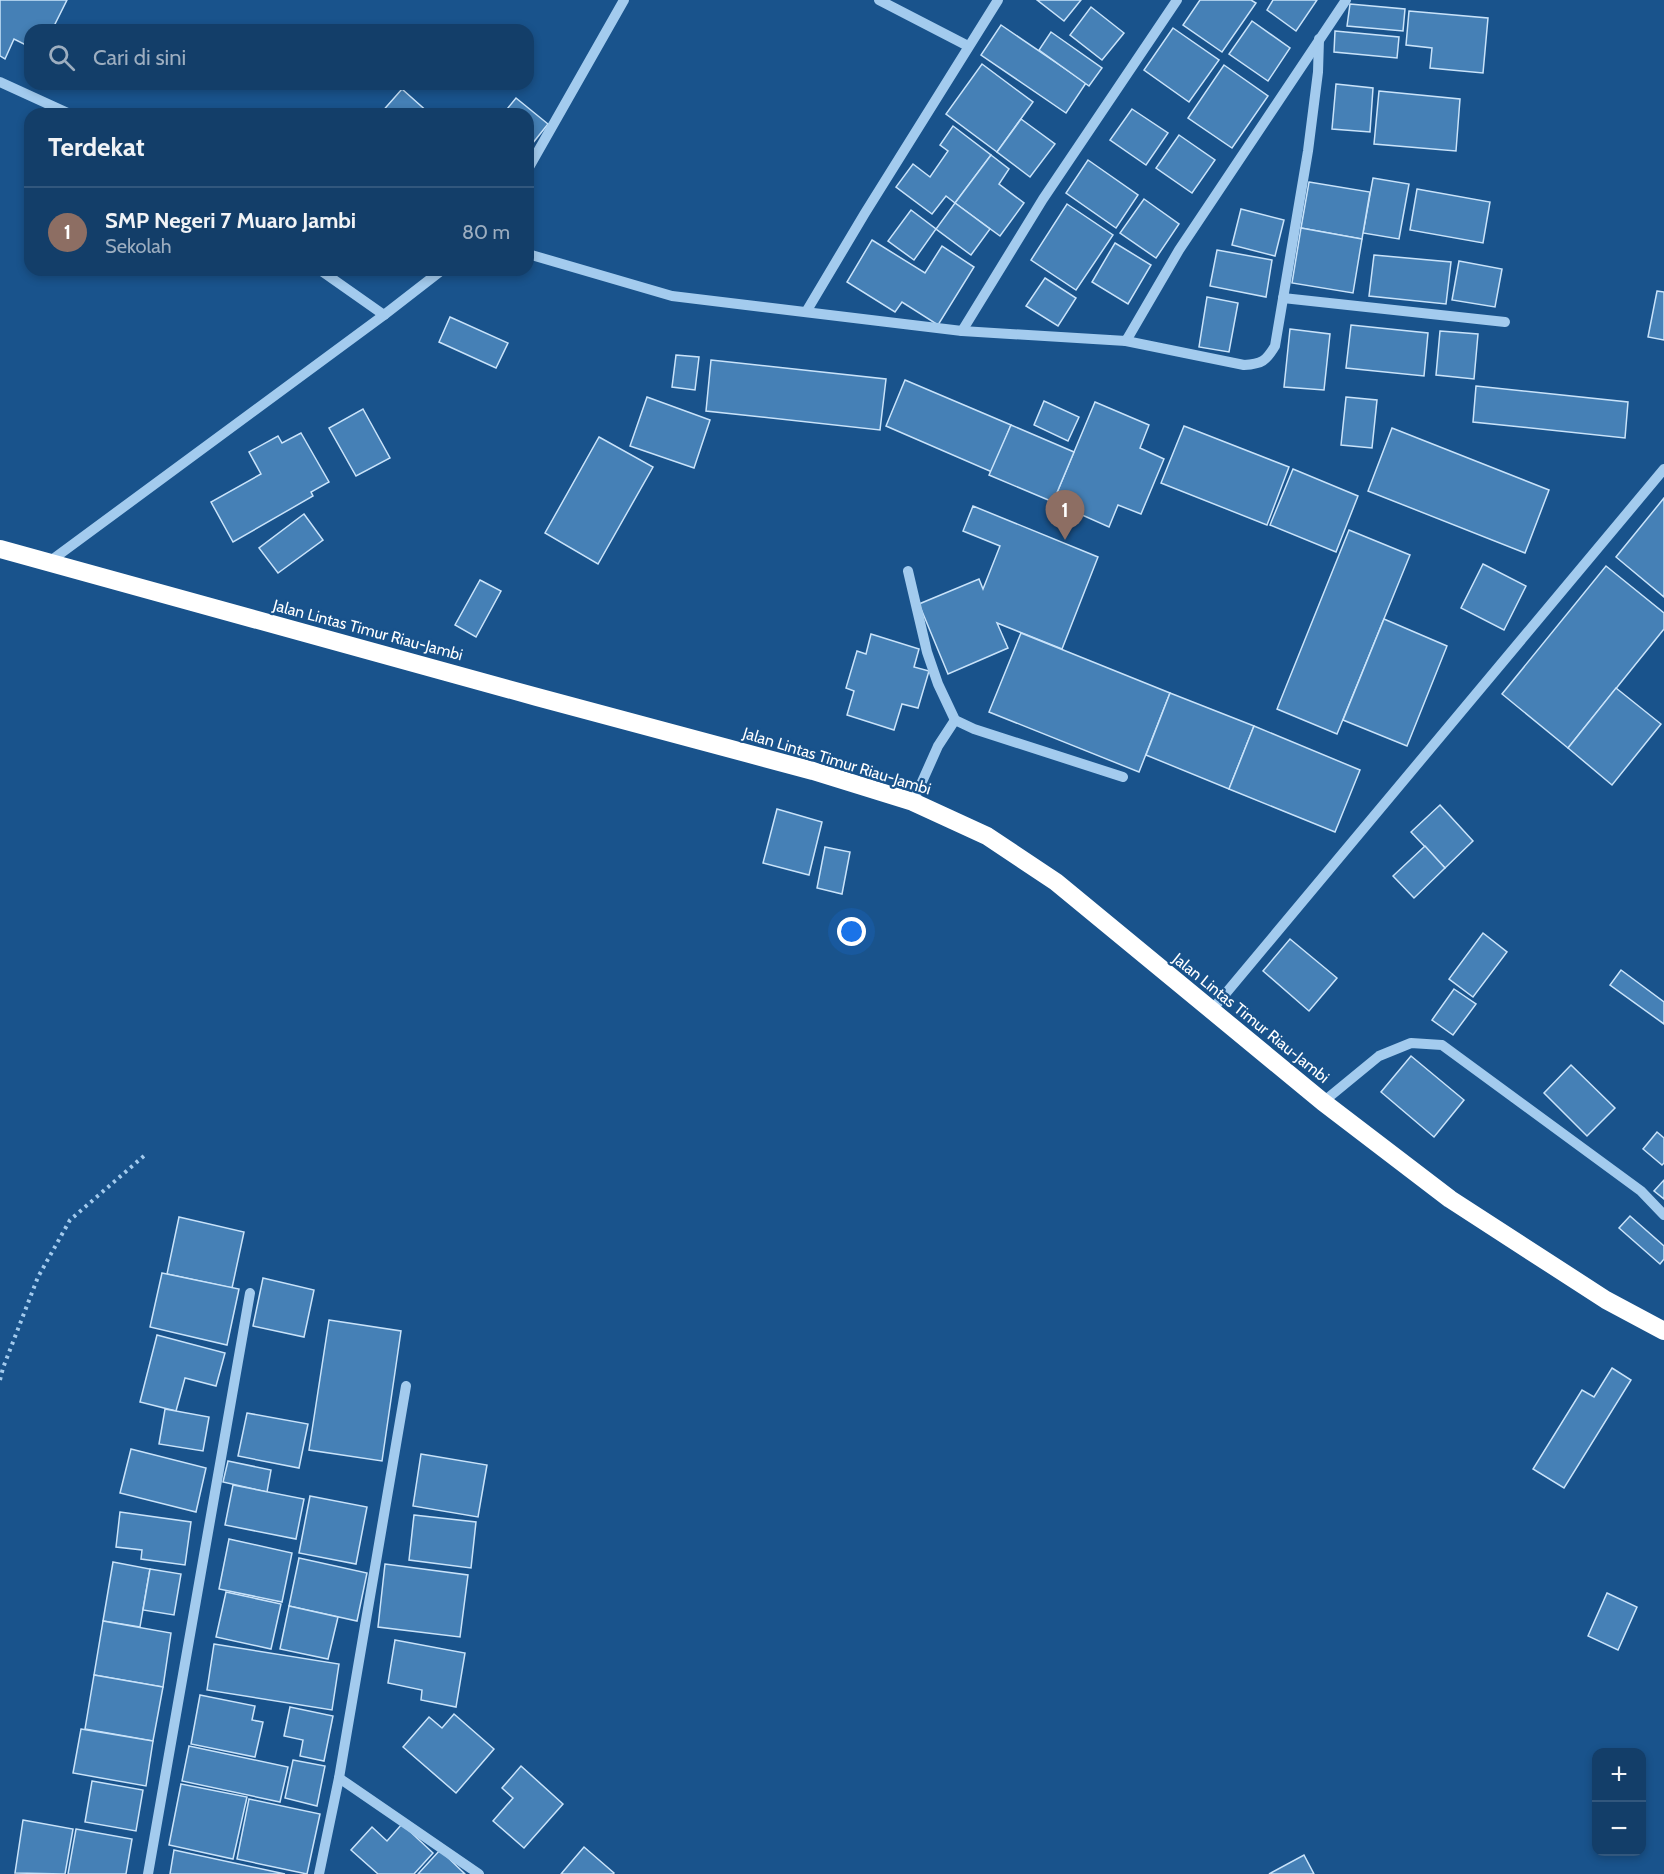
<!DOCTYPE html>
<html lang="id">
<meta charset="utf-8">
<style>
body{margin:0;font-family:Cabin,sans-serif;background:#1c456f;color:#f1f3f6}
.controls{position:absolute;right:18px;bottom:18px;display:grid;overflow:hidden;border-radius:12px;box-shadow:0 3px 9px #0003}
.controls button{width:54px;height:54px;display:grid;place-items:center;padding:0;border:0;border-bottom:2px solid #32577d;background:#133e69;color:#f1f3f6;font:30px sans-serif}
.you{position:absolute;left:852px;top:932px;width:21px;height:21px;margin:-15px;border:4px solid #fff;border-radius:50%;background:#1a73e8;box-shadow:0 0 0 9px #1a73e833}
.badge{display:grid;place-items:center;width:39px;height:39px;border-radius:50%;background:#ffc660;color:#fff;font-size:20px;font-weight:700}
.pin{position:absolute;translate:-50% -50px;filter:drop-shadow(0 2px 3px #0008)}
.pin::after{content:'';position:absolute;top:32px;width:21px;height:18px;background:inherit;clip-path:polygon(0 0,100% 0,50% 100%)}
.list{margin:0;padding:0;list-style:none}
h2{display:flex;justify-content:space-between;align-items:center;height:78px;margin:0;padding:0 24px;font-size:26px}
h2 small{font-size:20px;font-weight:400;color:#9daec0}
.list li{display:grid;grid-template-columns:39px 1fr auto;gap:18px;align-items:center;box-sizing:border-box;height:90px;padding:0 24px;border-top:2px solid #32577d}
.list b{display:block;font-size:22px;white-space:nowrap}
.list p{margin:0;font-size:20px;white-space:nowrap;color:#9daec0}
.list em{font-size:20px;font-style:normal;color:#9daec0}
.icon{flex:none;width:33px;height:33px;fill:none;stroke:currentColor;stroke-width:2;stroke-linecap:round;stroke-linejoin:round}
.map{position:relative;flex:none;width:1664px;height:1874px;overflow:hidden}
.search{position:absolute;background:#133e69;box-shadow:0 3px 9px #0003;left:24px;top:24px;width:510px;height:66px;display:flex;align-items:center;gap:15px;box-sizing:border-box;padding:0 21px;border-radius:18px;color:#9daec0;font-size:22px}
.panel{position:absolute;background:#133e69;box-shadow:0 3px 9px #0003;left:24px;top:108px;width:510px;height:168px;border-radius:18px}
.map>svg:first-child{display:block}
.building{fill:#4580b6;stroke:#c9e3fa;stroke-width:1.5}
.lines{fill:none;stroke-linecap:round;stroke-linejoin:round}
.path{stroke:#a3cbee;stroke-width:4;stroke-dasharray:3 4.5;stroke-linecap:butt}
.minor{stroke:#a3cbee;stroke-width:10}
.highway{stroke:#fff;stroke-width:18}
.labels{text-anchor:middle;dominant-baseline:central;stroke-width:4.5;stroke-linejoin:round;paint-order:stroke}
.street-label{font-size:16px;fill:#fff;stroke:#19538c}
</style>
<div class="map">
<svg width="1664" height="1874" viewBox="0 0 1664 1874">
<rect width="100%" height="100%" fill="#19538c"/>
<g class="building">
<path d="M 0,0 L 67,0 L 52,30 L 30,30 L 30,47 L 14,39 L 5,59 L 0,56 Z"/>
<path d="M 1037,0 L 1081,0 L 1064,21 Z"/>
<path d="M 1200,0 L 1251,0 L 1256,3 L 1222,52 L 1183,25 Z"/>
<path d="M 1273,0 L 1317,0 L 1296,31 L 1267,10 Z"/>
<path d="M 1350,4 L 1405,9 L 1403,31 L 1347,26 Z"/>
<path d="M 1091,7 L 1124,33 L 1102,60 L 1070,35 Z"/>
<path d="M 1409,11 L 1488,18 L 1483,73 L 1430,68 L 1432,48 L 1406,45 Z"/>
<path d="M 1252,21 L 1290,48 L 1268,81 L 1229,54 Z"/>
<path d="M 1001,25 L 1086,83 L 1066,113 L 981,55 Z"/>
<path d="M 1173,28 L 1219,60 L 1189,102 L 1144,70 Z"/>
<path d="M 1335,31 L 1399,37 L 1397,58 L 1334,52 Z"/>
<path d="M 1051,32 L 1102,68 L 1089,86 L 1039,50 Z"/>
<path d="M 982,64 L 1033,102 L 997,152 L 946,114 Z"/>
<path d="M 1224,65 L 1268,96 L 1232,148 L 1188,118 Z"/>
<path d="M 1336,84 L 1373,88 L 1370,132 L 1332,129 Z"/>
<path d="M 402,89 L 430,114 L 380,114 Z"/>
<path d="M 1379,91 L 1460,99 L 1456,151 L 1374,144 Z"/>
<path d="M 516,98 L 548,124 L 528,149 L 528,114 L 503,114 Z"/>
<path d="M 1132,109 L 1168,133 L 1146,165 L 1110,140 Z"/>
<path d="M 1021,119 L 1055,144 L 1030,177 L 997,152 Z"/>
<path d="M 953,126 L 991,155 L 955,203 L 946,196 L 932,214 L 896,187 L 913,164 L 930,177 L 948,151 L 940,145 Z"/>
<path d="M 1179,135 L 1215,160 L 1192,193 L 1156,168 Z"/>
<path d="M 991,155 L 1009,169 L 999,184 L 1024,203 L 1000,236 L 955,203 Z"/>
<path d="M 1088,160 L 1138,195 L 1116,228 L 1066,193 Z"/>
<path d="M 1373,178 L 1409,184 L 1399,239 L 1363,233 Z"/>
<path d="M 1309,182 L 1370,192 L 1362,239 L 1301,228 Z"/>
<path d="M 1417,189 L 1490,202 L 1483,243 L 1410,230 Z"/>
<path d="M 1144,199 L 1179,224 L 1156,258 L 1120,233 Z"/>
<path d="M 955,203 L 990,229 L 971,255 L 936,229 Z"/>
<path d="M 1067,204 L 1113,235 L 1076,290 L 1031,260 Z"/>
<path d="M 1241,209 L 1284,220 L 1275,256 L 1232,245 Z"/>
<path d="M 911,210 L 936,229 L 914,260 L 888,241 Z"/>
<path d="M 1301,228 L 1362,239 L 1353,293 L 1292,283 Z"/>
<path d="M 872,240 L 925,273 L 942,246 L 974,267 L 938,325 L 902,302 L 895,312 L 847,282 Z"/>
<path d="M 1115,243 L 1151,265 L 1128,304 L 1092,282 Z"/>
<path d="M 1217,250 L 1272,260 L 1266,297 L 1210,286 Z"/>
<path d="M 1374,255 L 1451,262 L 1446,304 L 1369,296 Z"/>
<path d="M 1459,261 L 1502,269 L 1495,307 L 1452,300 Z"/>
<path d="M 1045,278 L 1076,298 L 1058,326 L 1026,306 Z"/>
<path d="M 1657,291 L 1664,292 L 1664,340 L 1648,337 Z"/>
<path d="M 1207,297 L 1238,303 L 1229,352 L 1199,347 Z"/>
<path d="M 450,317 L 508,343 L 496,368 L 439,342 Z"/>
<path d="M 1351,325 L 1428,333 L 1424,376 L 1346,368 Z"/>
<path d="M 1290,329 L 1330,334 L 1324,390 L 1284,387 Z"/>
<path d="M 1440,331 L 1478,334 L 1474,379 L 1436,375 Z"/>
<path d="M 676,355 L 699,357 L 695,390 L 672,387 Z"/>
<path d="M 711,360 L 886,379 L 880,430 L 706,411 Z"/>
<path d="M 905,380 L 1011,425 L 992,472 L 886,426 Z"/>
<path d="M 1476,386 L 1628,402 L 1625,438 L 1473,422 Z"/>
<path d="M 647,397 L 710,420 L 694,468 L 630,446 Z"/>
<path d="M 1346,397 L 1377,400 L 1372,448 L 1341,445 Z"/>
<path d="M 1044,401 L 1079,417 L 1068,441 L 1034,425 Z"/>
<path d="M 1095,402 L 1149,425 L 1140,448 L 1164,459 L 1141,514 L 1118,505 L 1109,527 L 1053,502 Z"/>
<path d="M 363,409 L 390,458 L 356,476 L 329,428 Z"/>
<path d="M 1011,425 L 1074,452 L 1053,502 L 989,475 Z"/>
<path d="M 1184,426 L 1289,467 L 1267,525 L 1161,483 Z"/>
<path d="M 1392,428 L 1549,490 L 1525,553 L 1368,491 Z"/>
<path d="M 301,433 L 329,482 L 311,492 L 313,496 L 233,542 L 211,502 L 261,474 L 249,452 L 278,436 L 282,443 Z"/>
<path d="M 599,437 L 653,467 L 598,564 L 545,533 Z"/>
<path d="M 1293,469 L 1358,496 L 1336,552 L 1270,525 Z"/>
<path d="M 1664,498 L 1664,597 L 1616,557 Z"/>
<path d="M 973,506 L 1098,557 L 1062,649 L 997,623 L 1008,648 L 948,674 L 919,604 L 979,579 L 983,589 L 1000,546 L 963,531 Z"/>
<path d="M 304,514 L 323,540 L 278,573 L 259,548 Z"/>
<path d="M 1349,530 L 1410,555 L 1337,734 L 1277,709 Z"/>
<path d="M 1483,564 L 1526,586 L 1504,630 L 1461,608 Z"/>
<path d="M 1606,566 L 1664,613 L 1664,629 L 1568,748 L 1502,694 Z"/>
<path d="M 480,580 L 501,591 L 476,637 L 455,625 Z"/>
<path d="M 1384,619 L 1447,646 L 1407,746 L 1343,720 Z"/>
<path d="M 1021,633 L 1170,693 L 1139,772 L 989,712 Z"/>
<path d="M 871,634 L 919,649 L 914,667 L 929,671 L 918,708 L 902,704 L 894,730 L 847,715 L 854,691 L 846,688 L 857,651 L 866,654 Z"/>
<path d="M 1616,688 L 1661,724 L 1612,785 L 1568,748 Z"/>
<path d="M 1170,693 L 1254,726 L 1229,789 L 1146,755 Z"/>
<path d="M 1254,726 L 1360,770 L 1335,832 L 1229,789 Z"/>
<path d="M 1440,805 L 1473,841 L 1445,868 L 1411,832 Z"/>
<path d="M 777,809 L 822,822 L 809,875 L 763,863 Z"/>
<path d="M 1425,846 L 1445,868 L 1414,898 L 1393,876 Z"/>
<path d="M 825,847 L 850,852 L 842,894 L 817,888 Z"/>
<path d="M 1483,933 L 1507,952 L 1473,997 L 1449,979 Z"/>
<path d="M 1290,939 L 1337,978 L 1309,1011 L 1263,971 Z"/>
<path d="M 1621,970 L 1664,1002 L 1664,1024 L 1610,985 Z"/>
<path d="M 1454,989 L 1476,1004 L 1453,1035 L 1432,1020 Z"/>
<path d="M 1411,1056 L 1464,1100 L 1434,1137 L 1381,1092 Z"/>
<path d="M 1571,1065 L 1615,1108 L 1587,1136 L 1544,1093 Z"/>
<path d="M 1657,1132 L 1664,1138 L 1664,1163 L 1662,1165 L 1643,1149 Z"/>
<path d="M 1664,1180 L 1664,1199 L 1654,1191 Z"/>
<path d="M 1630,1216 L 1664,1246 L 1664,1259 L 1660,1264 L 1619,1228 Z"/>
<path d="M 179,1217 L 244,1232 L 232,1288 L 167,1274 Z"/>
<path d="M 162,1273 L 239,1289 L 227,1345 L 150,1327 Z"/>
<path d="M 263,1278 L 314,1290 L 304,1337 L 253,1326 Z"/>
<path d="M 329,1320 L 401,1331 L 382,1461 L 309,1450 Z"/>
<path d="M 157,1335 L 225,1353 L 216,1386 L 185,1378 L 176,1411 L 140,1402 Z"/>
<path d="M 1612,1368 L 1631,1380 L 1564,1488 L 1533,1469 L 1582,1390 L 1594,1397 Z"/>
<path d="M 165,1409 L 209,1417 L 203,1451 L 159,1444 Z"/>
<path d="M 247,1413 L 308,1424 L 299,1468 L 238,1456 Z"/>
<path d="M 131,1449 L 206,1468 L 196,1512 L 120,1493 Z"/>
<path d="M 421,1454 L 487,1465 L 478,1517 L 413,1506 Z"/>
<path d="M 228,1461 L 271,1470 L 267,1492 L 223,1482 Z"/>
<path d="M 233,1485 L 304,1499 L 296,1539 L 225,1525 Z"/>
<path d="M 310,1496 L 367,1507 L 356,1564 L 299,1553 Z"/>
<path d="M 120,1512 L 191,1522 L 185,1565 L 141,1559 L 142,1550 L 116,1547 Z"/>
<path d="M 414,1515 L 476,1522 L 471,1568 L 409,1560 Z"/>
<path d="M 229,1539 L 292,1553 L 282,1602 L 219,1589 Z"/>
<path d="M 299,1558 L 367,1573 L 357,1621 L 289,1606 Z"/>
<path d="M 113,1562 L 150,1569 L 140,1627 L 103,1621 Z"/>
<path d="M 385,1564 L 468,1575 L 460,1637 L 378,1627 Z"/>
<path d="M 150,1569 L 181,1574 L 174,1615 L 143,1610 Z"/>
<path d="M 226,1592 L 281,1604 L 271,1649 L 216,1637 Z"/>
<path d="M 1607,1593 L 1637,1607 L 1618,1650 L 1588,1636 Z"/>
<path d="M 289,1606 L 338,1617 L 328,1659 L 280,1649 Z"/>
<path d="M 103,1621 L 171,1633 L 163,1687 L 94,1675 Z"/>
<path d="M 395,1640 L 465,1653 L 456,1707 L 421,1700 L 422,1690 L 388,1683 Z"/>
<path d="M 214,1644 L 339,1664 L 332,1710 L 207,1690 Z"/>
<path d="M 94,1675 L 163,1687 L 153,1741 L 85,1729 Z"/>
<path d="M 200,1695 L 255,1706 L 252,1720 L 263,1722 L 255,1757 L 191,1744 Z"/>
<path d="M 290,1707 L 333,1716 L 324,1761 L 300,1756 L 303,1740 L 284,1736 Z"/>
<path d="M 454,1714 L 494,1749 L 456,1793 L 403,1747 L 429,1717 L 442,1728 Z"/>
<path d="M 81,1729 L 153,1741 L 146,1786 L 73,1773 Z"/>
<path d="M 189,1746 L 288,1767 L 280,1802 L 182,1781 Z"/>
<path d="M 293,1760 L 325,1766 L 317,1806 L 285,1798 Z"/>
<path d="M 521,1766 L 563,1804 L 524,1848 L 493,1821 L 513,1798 L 502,1788 Z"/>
<path d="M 92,1781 L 143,1790 L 136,1831 L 85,1822 Z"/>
<path d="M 181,1784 L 247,1797 L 233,1859 L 169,1845 Z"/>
<path d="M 249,1799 L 320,1814 L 307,1874 L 237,1859 Z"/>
<path d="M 23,1820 L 73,1829 L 65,1874 L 15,1873 Z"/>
<path d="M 402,1824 L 433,1853 L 414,1874 L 378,1874 L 351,1850 L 372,1827 L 387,1841 Z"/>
<path d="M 76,1829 L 132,1839 L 126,1874 L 68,1874 Z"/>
<path d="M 584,1847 L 614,1873 L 613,1874 L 561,1874 Z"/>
<path d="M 174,1850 L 285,1874 L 170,1874 Z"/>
<path d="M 440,1850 L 465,1874 L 418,1874 Z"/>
<path d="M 1304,1855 L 1314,1874 L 1269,1874 Z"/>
</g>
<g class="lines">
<path class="path" d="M 0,1380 L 3,1368 L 38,1277 L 70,1220 L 145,1155"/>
<g class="minor">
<path d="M 879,0 L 968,46"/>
<path d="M 0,82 L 70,114"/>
<path d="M 528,169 L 624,0"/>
<path d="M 528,254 L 672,296 L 962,331 L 1126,341 L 1179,250 L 1346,0"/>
<path d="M 320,270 L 384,315"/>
<path d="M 1283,298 L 1505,322"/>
<path d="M 806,312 L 865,213 L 998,0"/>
<path d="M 962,331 L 1043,199 L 1177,0"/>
<path d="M 1126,341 L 1244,365 C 1262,364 1266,361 1275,346 L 1308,151 L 1318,72 L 1319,39"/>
<path d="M 49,562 L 384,315 L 442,270"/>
<path d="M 908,571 L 927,652 L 938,684 L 955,720 L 974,729 L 1123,777"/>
<path d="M 913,802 L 938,746 L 955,720"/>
<path d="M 1211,1011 L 1664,469"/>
<path d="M 1323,1102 L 1379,1056 L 1411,1043 L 1442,1045 L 1641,1191 L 1664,1215"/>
<path d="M 339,1778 L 479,1874"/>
<path d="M 148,1874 L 250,1293"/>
<path d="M 319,1874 L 339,1778 L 406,1386"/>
</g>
<path class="highway" d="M 0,549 L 537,697 L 813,771 L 913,802 L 987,836 L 1056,882 L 1323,1102 L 1450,1199 L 1606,1300 L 1664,1331"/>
</g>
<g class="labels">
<g class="street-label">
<text transform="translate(368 630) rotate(15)">Jalan Lintas Timur Riau-Jambi</text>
<text transform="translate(837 761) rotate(17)">Jalan Lintas Timur Riau-Jambi</text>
<text transform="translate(1251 1018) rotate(39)">Jalan Lintas Timur Riau-Jambi</text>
</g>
</g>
</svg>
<div class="controls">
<button>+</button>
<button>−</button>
</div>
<div class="you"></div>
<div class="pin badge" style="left:1065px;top:540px;background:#8d6e63">1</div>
<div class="search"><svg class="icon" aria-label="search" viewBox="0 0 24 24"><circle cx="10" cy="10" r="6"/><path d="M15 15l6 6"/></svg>Cari di sini</div>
<section class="panel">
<h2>Terdekat<small></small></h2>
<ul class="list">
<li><span class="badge" style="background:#8d6e63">1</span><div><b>SMP Negeri 7 Muaro Jambi</b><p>Sekolah</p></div><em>80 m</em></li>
</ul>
</section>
</div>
